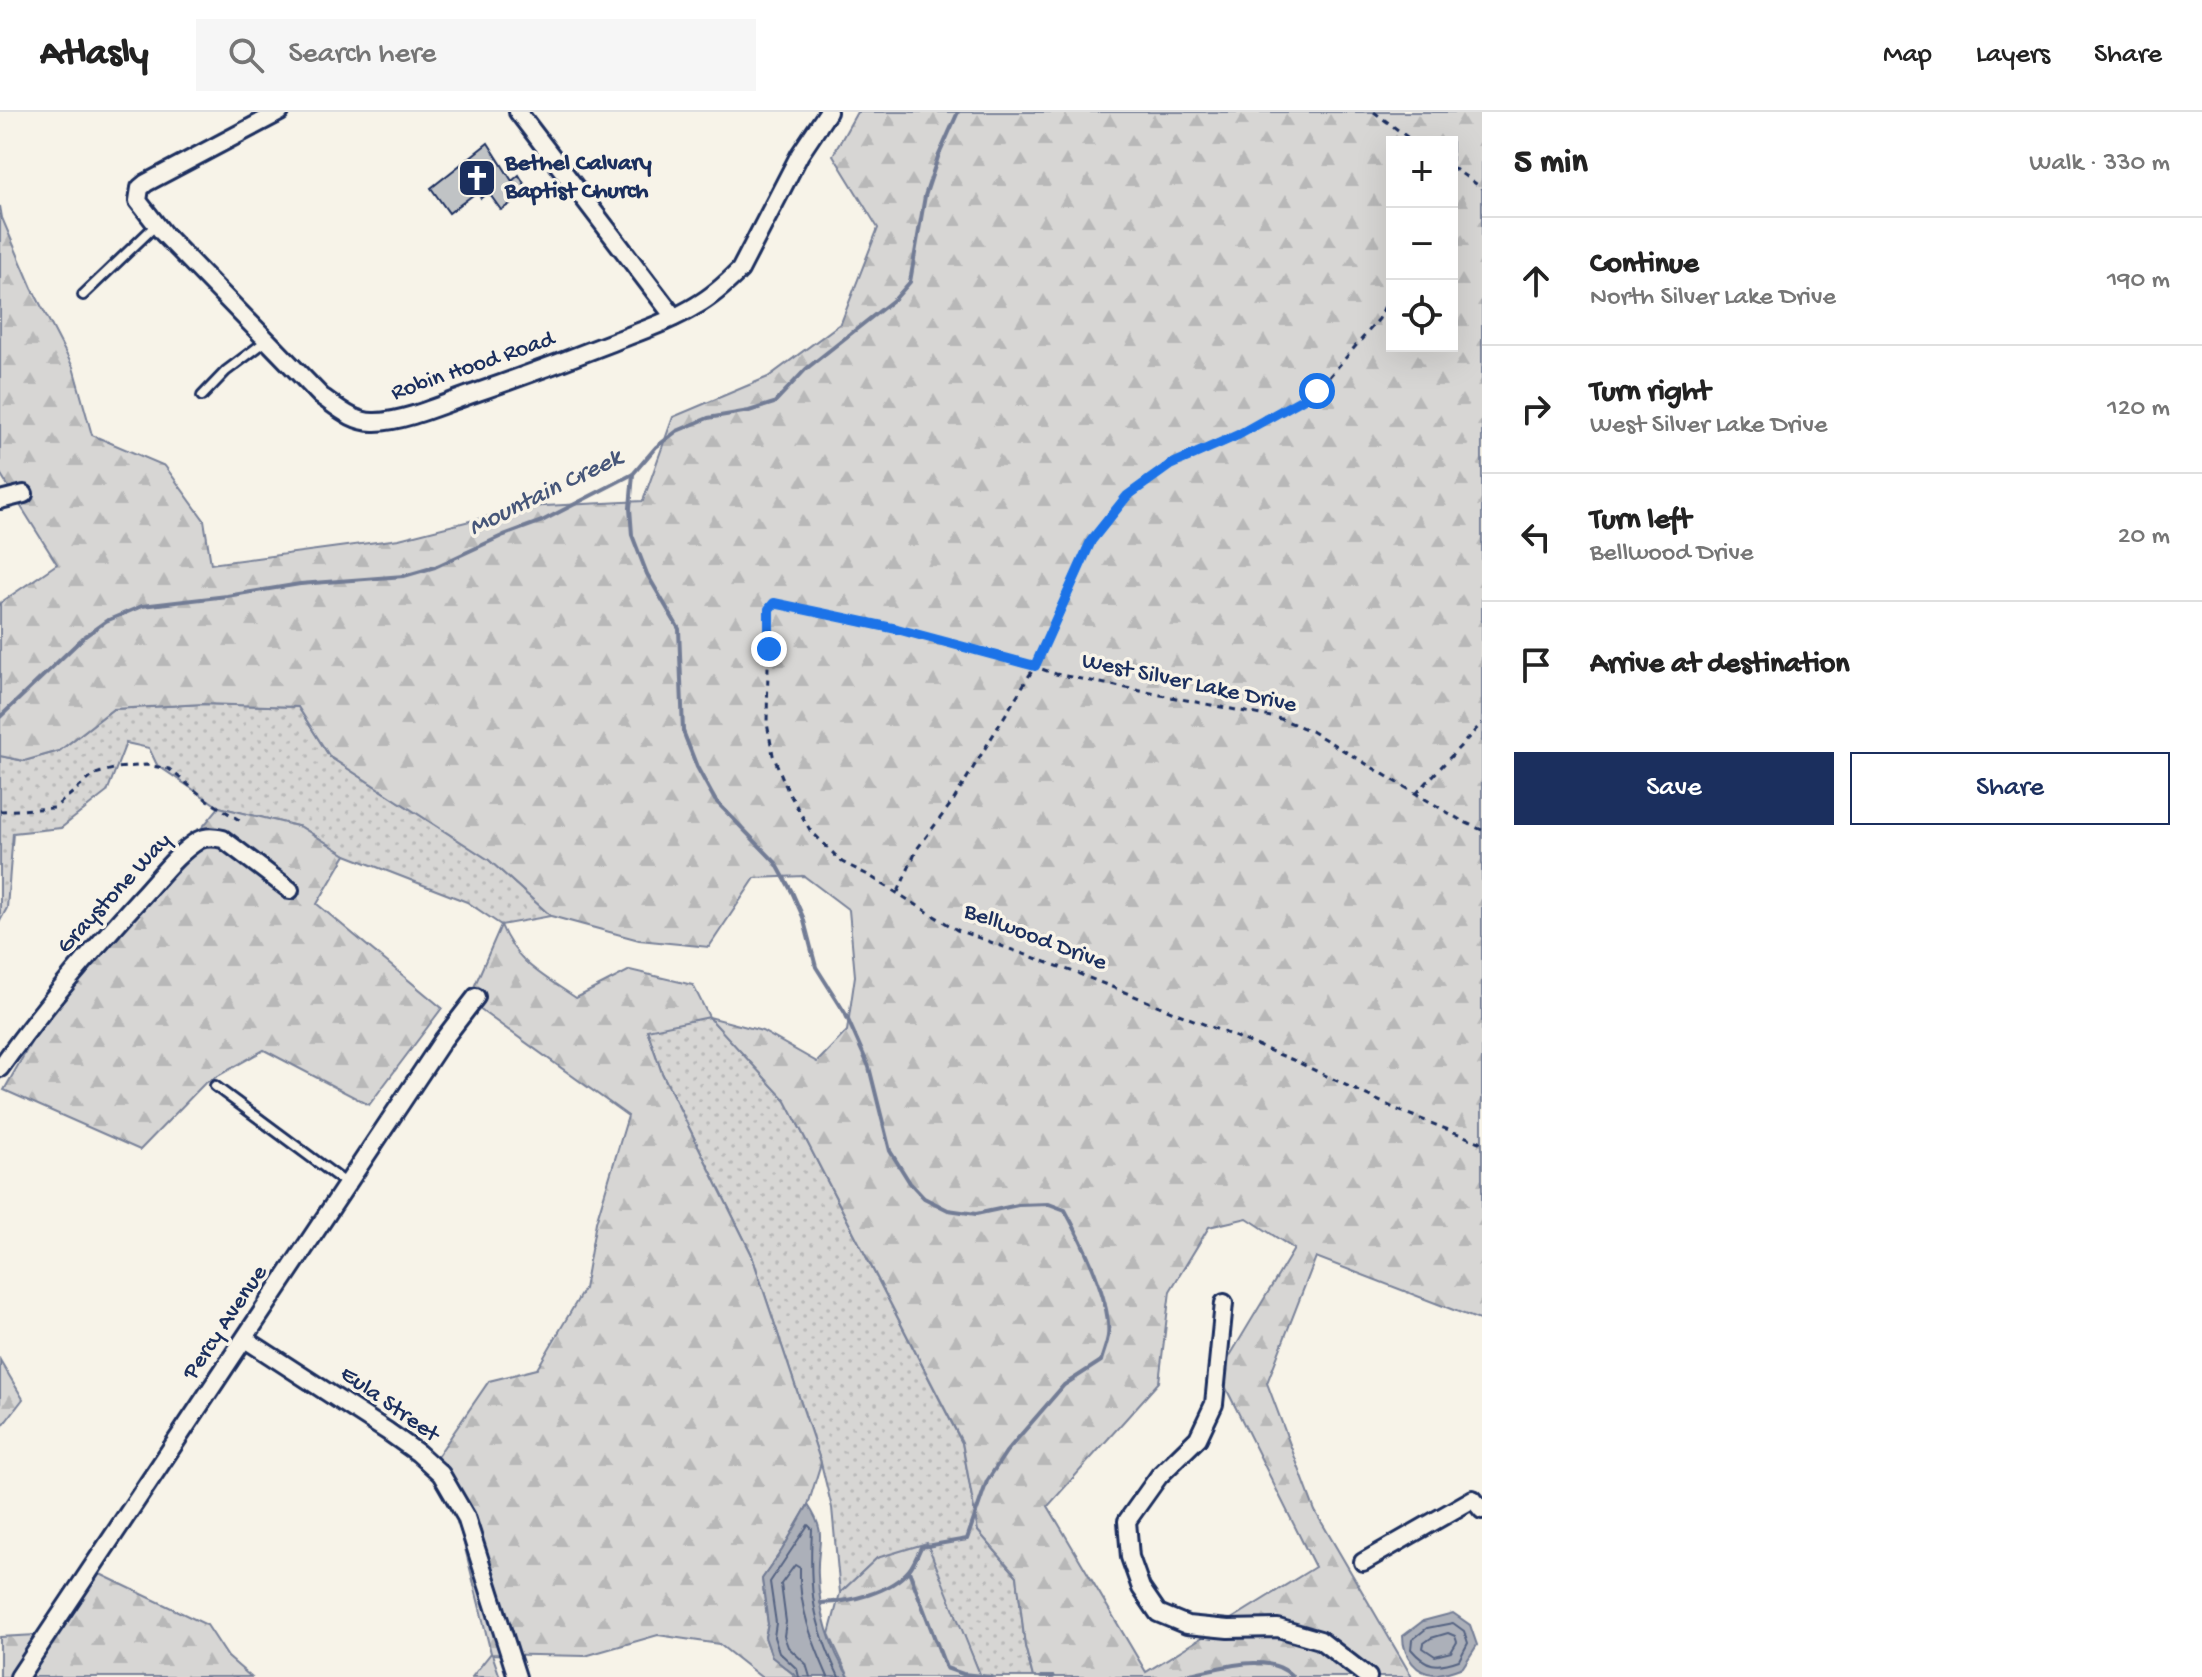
<!DOCTYPE html>
<meta charset="utf-8">
<style>
body{margin:0;font-family:"Gochi Hand",sans-serif;background:#f6f6f6;color:#222}
.controls{position:absolute;right:24px;top:24px;display:grid;overflow:hidden;border-radius:0px;box-shadow:0 8px 32px #0002}
.controls button{width:72px;height:72px;display:grid;place-items:center;padding:0;border:0;border-bottom:2px solid #e0e0e0;background:#fff;color:#222;font:40px sans-serif}
.stop{position:absolute;width:24px;height:24px;margin:-18px;border:6px solid #1a73e8;border-radius:50%;background:#fff}
.stop.end{background:#1a73e8;border-color:#fff;box-shadow:0 2px 8px #0008}
.list{margin:0;padding:0;list-style:none}
h2{display:flex;justify-content:space-between;align-items:center;height:104px;margin:0;padding:0 32px;font-size:34px}
h2 small{font-size:26px;font-weight:400;color:#767676}
.list li{display:grid;grid-template-columns:52px 1fr auto;gap:24px;align-items:center;box-sizing:border-box;height:128px;padding:0 32px;border-top:2px solid #e0e0e0}
.list b{display:block;font-size:30px;white-space:nowrap}
.list p{margin:0;font-size:26px;white-space:nowrap;color:#767676}
.list em{font-size:26px;font-style:normal;color:#767676}
.actions{display:flex;gap:16px;padding:24px 32px}
.actions a{flex:1;padding:18px 0;border:2px solid #1b2f5e;border-radius:0px;text-align:center;font-size:28px;color:#1b2f5e}
.actions .main{background:#1b2f5e;color:#fff}
.icon{flex:none;width:44px;height:44px;fill:none;stroke:currentColor;stroke-width:2;stroke-linecap:round;stroke-linejoin:round}
.map{position:relative;flex:none;width:1482px;height:1565px;overflow:hidden}
header{display:flex;align-items:center;gap:48px;box-sizing:border-box;height:112px;padding:0 40px;background:#fff;border-bottom:2px solid #e0e0e0}
header strong{font-size:38px}
nav{display:flex;gap:44px;margin-inline-start:auto;font-size:28px}
.search{width:560px;height:72px;background:#f6f6f6;display:flex;align-items:center;gap:20px;box-sizing:border-box;padding:0 28px;border-radius:0px;color:#767676;font-size:30px}
main{display:flex}
aside{flex:1;background:#fff}
.map>svg:first-child{display:block}
.grass{fill:url(#grass-dots);stroke:#798299;stroke-width:2}
.forest{fill:url(#forest-firs);stroke:#798299;stroke-width:2;fill-rule:evenodd}
.water{fill:#acb0b9;stroke:#727c95;stroke-width:2}
.lines{fill:none;stroke-linecap:round;stroke-linejoin:round}
.shore{stroke:#556382;stroke-width:2}
.stream{stroke:#727c95;stroke-width:4}
.building{fill:#c0c3c5;stroke:#1b2f5e;stroke-width:2}
.lane-casing{stroke:#1b2f5e;stroke-width:14}
.street-casing{stroke:#1b2f5e;stroke-width:22}
.path{stroke:#1b2f5e;stroke-width:3;stroke-dasharray:6 6;stroke-linecap:butt}
.lane{stroke:#f7f3e8;stroke-width:8}
.street{stroke:#f7f3e8;stroke-width:16}
.route{stroke:#1a73e8;stroke-width:10}
.labels{text-anchor:middle;dominant-baseline:central;stroke-width:7;stroke-linejoin:round;paint-order:stroke}
.poi-label{font-size:24px;font-weight:bold;fill:#1b2f5e;stroke:#f7f3e8;text-anchor:start}
.street-label{font-size:24px;fill:#1b2f5e;stroke:#f7f3e8}
.water-label{font-size:26px;font-style:italic;fill:#465679;stroke:#f7f3e8}
</style>
<header>
<strong>Atlasly</strong>
<div class="search"><svg class="icon" aria-label="search" viewBox="0 0 24 24"><circle cx="10" cy="10" r="6"/><path d="M15 15l6 6"/></svg>Search here</div>
<nav><a>Map</a><a>Layers</a><a>Share</a></nav>
</header>
<main>
<div class="map">
<svg width="1482" height="1565" viewBox="0 0 1482 1565">
<defs>
<pattern id="grass-dots" width="8" height="8" patternUnits="userSpaceOnUse" patternTransform="scale(2)"><rect width="8" height="8" fill="#d7d6d4"/><path d="M2 2h.1M6 6h.1" fill="none" stroke="#b8b8b8" stroke-width="1.8" stroke-linecap="round"/></pattern>
<pattern id="forest-firs" width="22" height="20" patternUnits="userSpaceOnUse" patternTransform="scale(2)"><rect width="22" height="20" fill="#d7d6d4"/><path d="M5 1l3.5 6h-7zM16 11l3.5 6h-7z" fill="#b8b8b8"/></pattern>
</defs>
<rect width="100%" height="100%" fill="#f7f3e8"/>
<filter id="ink" filterUnits="userSpaceOnUse"><feTurbulence type="fractalNoise" baseFrequency=".0125" numOctaves="2"/><feDisplacementMap in="SourceGraphic" scale="16" xChannelSelector="R" yChannelSelector="G"/><feConvolveMatrix kernelMatrix="1 2 1 2 8 2 1 2 1" color-interpolation-filters="sRGB"/></filter>
<g filter="url(#ink)">
<g class="grass">
<path d="M 203,592 L 298,595 L 330,645 L 489,748 L 551,804 L 501,813 L 467,790 L 346,743 L 301,715 L 219,695 L 157,653 L 149,636 L 126,631 L 107,680 L 61,716 L 13,721 L 7,796 L 0,809 L 0,644 L 24,649 L 59,639 L 113,597 Z"/>
<path d="M 709,905 L 786,989 L 962,1331 L 978,1419 L 1017,1464 L 1025,1534 L 1033,1565 L 981,1565 L 960,1515 L 877,1446 L 840,1481 L 832,1396 L 821,1351 L 751,1141 L 662,961 L 647,917 Z"/>
</g>
<g class="forest">
<path d="M 857,0 L 1482,0 L 1482,1209 L 1316,1145 L 1267,1271 L 1315,1399 L 1412,1565 L 1033,1565 L 1025,1534 L 1017,1464 L 978,1419 L 962,1330 L 786,989 L 709,905 L 647,918 L 662,961 L 751,1141 L 821,1351 L 808,1393 L 782,1438 L 762,1467 L 768,1512 L 765,1525 L 772,1545 L 797,1565 L 761,1565 L 719,1532 L 658,1523 L 585,1544 L 492,1542 L 500,1565 L 472,1565 L 491,1541 L 456,1400 L 428,1358 L 489,1269 L 537,1257 L 584,1177 L 596,1110 L 628,1004 L 468,889 L 501,813 C 516,851 544,864 576,886 L 630,858 L 693,873 L 709,905 L 762,919 L 817,950 L 847,919 L 855,864 L 849,798 L 804,764 L 755,766 L 709,835 L 639,828 L 551,804 L 489,748 L 330,645 L 298,595 L 203,592 L 113,597 L 59,639 L 24,649 L 0,644 L 0,491 L 57,452 L 0,361 L 0,94 L 2,106 L 32,176 L 73,255 L 92,323 L 165,354 L 204,408 L 211,452 L 399,427 L 525,395 L 643,389 L 673,305 L 768,265 L 841,211 L 878,116 L 833,43 ZM 1392,30 L 1452,30 L 1452,234 L 1392,234 ZM 1247,1106 L 1294,1137 L 1219,1262 L 1315,1455 L 1146,1560 L 1048,1394 L 1159,1270 L 1170,1179 L 1209,1115 Z"/>
<path d="M 219,695 L 301,715 L 346,743 L 317,792 L 442,896 L 369,993 L 264,938 L 204,972 L 140,1038 L 4,978 L 45,906 Z"/>
<path d="M 0,1248 L 23,1287 L 0,1317 Z"/>
<path d="M 927,1431 L 981,1565 L 849,1565 L 829,1522 L 840,1481 L 877,1446 Z"/>
<path d="M 98,1461 L 207,1513 L 228,1545 L 251,1565 L 0,1565 L 0,1525 L 55,1522 Z"/>
</g>
<g class="water">
<path d="M 808,1393 C 829,1424 816,1431 818,1464 C 819,1498 830,1537 849,1565 L 797,1565 L 772,1545 L 765,1525 L 768,1512 L 762,1467 L 782,1438 Z"/>
<path d="M 1453,1501 L 1470,1513 L 1477,1533 L 1463,1555 C 1455,1558 1446,1561 1438,1562 C 1416,1564 1403,1543 1403,1524 L 1423,1509 Z"/>
</g>
<g class="lines">
<g class="shore">
<path d="M 1453,1511 L 1464,1519 L 1468,1531 L 1459,1548 C 1437,1556 1426,1555 1411,1537 L 1412,1528 L 1427,1516 Z"/>
<path d="M 1448,1521 L 1455,1524 L 1457,1530 L 1451,1540 L 1435,1544 L 1423,1536 L 1424,1531 L 1431,1526 Z"/>
<path d="M 799,1565 L 797,1557 L 779,1540 L 774,1525 L 776,1511 L 770,1470 L 808,1413 L 812,1417 C 809,1478 812,1509 839,1565"/>
<path d="M 810,1565 L 806,1552 L 788,1535 L 784,1524 L 786,1510 L 781,1472 L 795,1453 L 800,1456 C 798,1494 813,1531 828,1565"/>
</g>
<g class="stream">
<path d="M 633,362 L 630,396 L 632,423 L 647,462 L 679,517 L 683,619 L 697,655 L 715,688 L 776,751 L 792,780 L 803,805 L 816,855 L 845,901 L 869,955 L 890,1039 L 910,1071 L 924,1086 L 948,1098 L 976,1102 L 1018,1093 L 1049,1092 L 1065,1098 C 1081,1127 1112,1190 1108,1224 C 1107,1232 1103,1241 1101,1249 L 1064,1273 L 1006,1340 L 987,1369 L 967,1427 L 921,1435 C 918,1442 914,1452 909,1458 C 890,1481 849,1490 821,1491"/>
<path d="M 0,605 L 84,525 L 106,509 L 142,494 L 227,484 L 300,472 L 404,464 L 435,455 L 504,423 L 542,409 L 633,362 L 656,335 L 677,319 L 708,306 L 749,299 L 774,291 L 806,257 L 896,186 L 910,170 L 925,84 L 938,45 L 958,0"/>
<path d="M 909,1459 L 946,1556 L 963,1562 L 991,1565"/>
<path d="M 1041,1565 L 1053,1565"/>
<path d="M 1171,1565 C 1207,1562 1267,1535 1293,1565"/>
</g>
</g>
<path class="building" d="M 488,31 L 512,69 L 519,63 L 529,80 L 501,98 L 488,80 L 481,86 L 477,80 L 449,101 L 431,76 Z"/>
<g class="lines">
<g class="lane-casing">
<g id="lane">
<path d="M 83,183 L 156,113"/>
<path d="M 202,284 L 226,259 L 266,229"/>
<path d="M 215,974 L 347,1072"/>
</g>
</g>
<g class="street-casing">
<g id="street">
<path d="M 280,0 L 146,71 L 140,76 L 138,89 L 163,121 L 321,284 C 337,295 354,311 375,310 C 404,310 446,291 475,281 C 521,265 567,248 613,230 C 641,219 671,209 697,193 C 713,184 727,171 740,158 L 800,42 L 828,0"/>
<path d="M 518,0 L 674,205"/>
<path d="M 0,388 L 24,382"/>
<path d="M 0,956 C 43,895 92,839 142,784 C 159,766 177,741 199,728 C 207,724 214,725 223,727 L 290,778"/>
<path d="M 1224,1191 L 1214,1292 L 1198,1326 L 1159,1364 L 1127,1409 L 1130,1445 L 1141,1476 L 1158,1501 L 1187,1513 L 1228,1517 L 1278,1516 L 1320,1528 L 1368,1565"/>
<path d="M 245,1227 L 387,1319 L 418,1341 L 441,1362 L 466,1405 L 517,1565"/>
<path d="M 1363,1450 L 1473,1387 L 1482,1398"/>
<path d="M 19,1565 L 443,928 L 476,885"/>
</g>
</g>
<g class="path">
<path d="M 1374,0 L 1414,30"/>
<path d="M 1452,55 L 1482,76"/>
<path d="M 1416,682 L 1482,611"/>
<path d="M 0,699 L 54,696 L 95,662 L 117,656 L 146,653 L 169,657 L 207,688 L 244,711"/>
<path d="M 1482,718 L 1462,709 L 1311,619 L 1281,607 L 1056,562 L 1007,545 L 897,517 L 774,491 L 769,497 L 767,611 L 773,643 L 788,679 L 810,718 L 842,750 L 868,763 L 957,818 L 1082,863 L 1293,948 L 1398,998 L 1479,1030 L 1482,1027"/>
<path d="M 898,780 L 917,737 L 953,689 L 1035,554 L 1091,429 L 1127,384 L 1170,353 L 1238,323 L 1317,279 L 1379,207 L 1392,178"/>
</g>
<use href="#lane" class="lane"/>
<use href="#street" class="street"/>
</g>
</g>
<g class="lines" filter="url(#ink)">
<path class="route" d="M 769,537 L 769,497 L 774,491 L 897,517 L 1035,554 L 1091,429 L 1127,384 L 1170,353 L 1238,323 L 1317,279"/>
</g>
<defs>
<g id="church-square" transform="scale(2)"><rect x="-9" y="-9" width="18" height="18" rx="4" fill="#1b2f5e" stroke="#f7f3e8"/><path d="M-1.2-6h2.4v3.5h3.3v2.4h-3.3V6h-2.4V-.1h-3.3v-2.4h3.3Z" fill="#fff"/></g>
</defs>
<g fill-rule="evenodd">
<use href="#church-square" x="477" y="66"/>
</g>
<g class="labels">
<g class="poi-label">
<text x="505" y="52">Bethel Calvary<tspan x="505" dy="28">Baptist Church</tspan></text>
</g>
<g class="street-label">
<text transform="translate(473 255) rotate(-19)">Robin Hood Road</text>
<text transform="translate(1189 572) rotate(12)">West Silver Lake Drive</text>
<text transform="translate(115 782) rotate(-47)">Graystone Way</text>
<text transform="translate(1035 826) rotate(21)">Bellwood Drive</text>
<text transform="translate(226 1211) rotate(-56)">Percy Avenue</text>
<text transform="translate(389 1293) rotate(35)">Eula Street</text>
</g>
<g class="water-label">
<text transform="translate(546 382) rotate(-26)">Mountain Creek</text>
</g>
</g>
</svg>
<div class="controls">
<button>+</button>
<button>−</button>
<button><svg class="icon" aria-label="locate" viewBox="0 0 24 24"><circle cx="12" cy="12" r="6"/><path d="M12 2v4M12 18v4M2 12h4M18 12h4"/></svg></button>
</div>
<div class="stop" style="left:1317px;top:279px"></div>
<div class="stop end" style="left:769px;top:537px"></div>
</div>
<aside>
<h2>5 min<small>Walk · 330 m</small></h2>
<ul class="list">
<li><svg class="icon" aria-label="ahead" viewBox="0 0 24 24"><path d="M12 20V5M6 11l6-6 6 6"/></svg><div><b>Continue</b><p>North Silver Lake Drive</p></div><em>190 m</em></li>
<li><svg class="icon" aria-label="right" viewBox="0 0 24 24"><path d="M7 20v-9h11M14 6l5 5-5 5"/></svg><div><b>Turn right</b><p>West Silver Lake Drive</p></div><em>120 m</em></li>
<li><svg class="icon" aria-label="left" viewBox="0 0 24 24"><path d="M17 20v-9H6M10 6l-5 5 5 5"/></svg><div><b>Turn left</b><p>Bellwood Drive</p></div><em>20 m</em></li>
<li><svg class="icon" aria-label="arrive" viewBox="0 0 24 24"><path d="M6 21V4h12l-3 4 3 4H6"/></svg><div><b>Arrive at destination</b></div></li>
</ul>
<div class="actions"><a class="main">Save</a><a>Share</a></div>
</aside>
</main>
